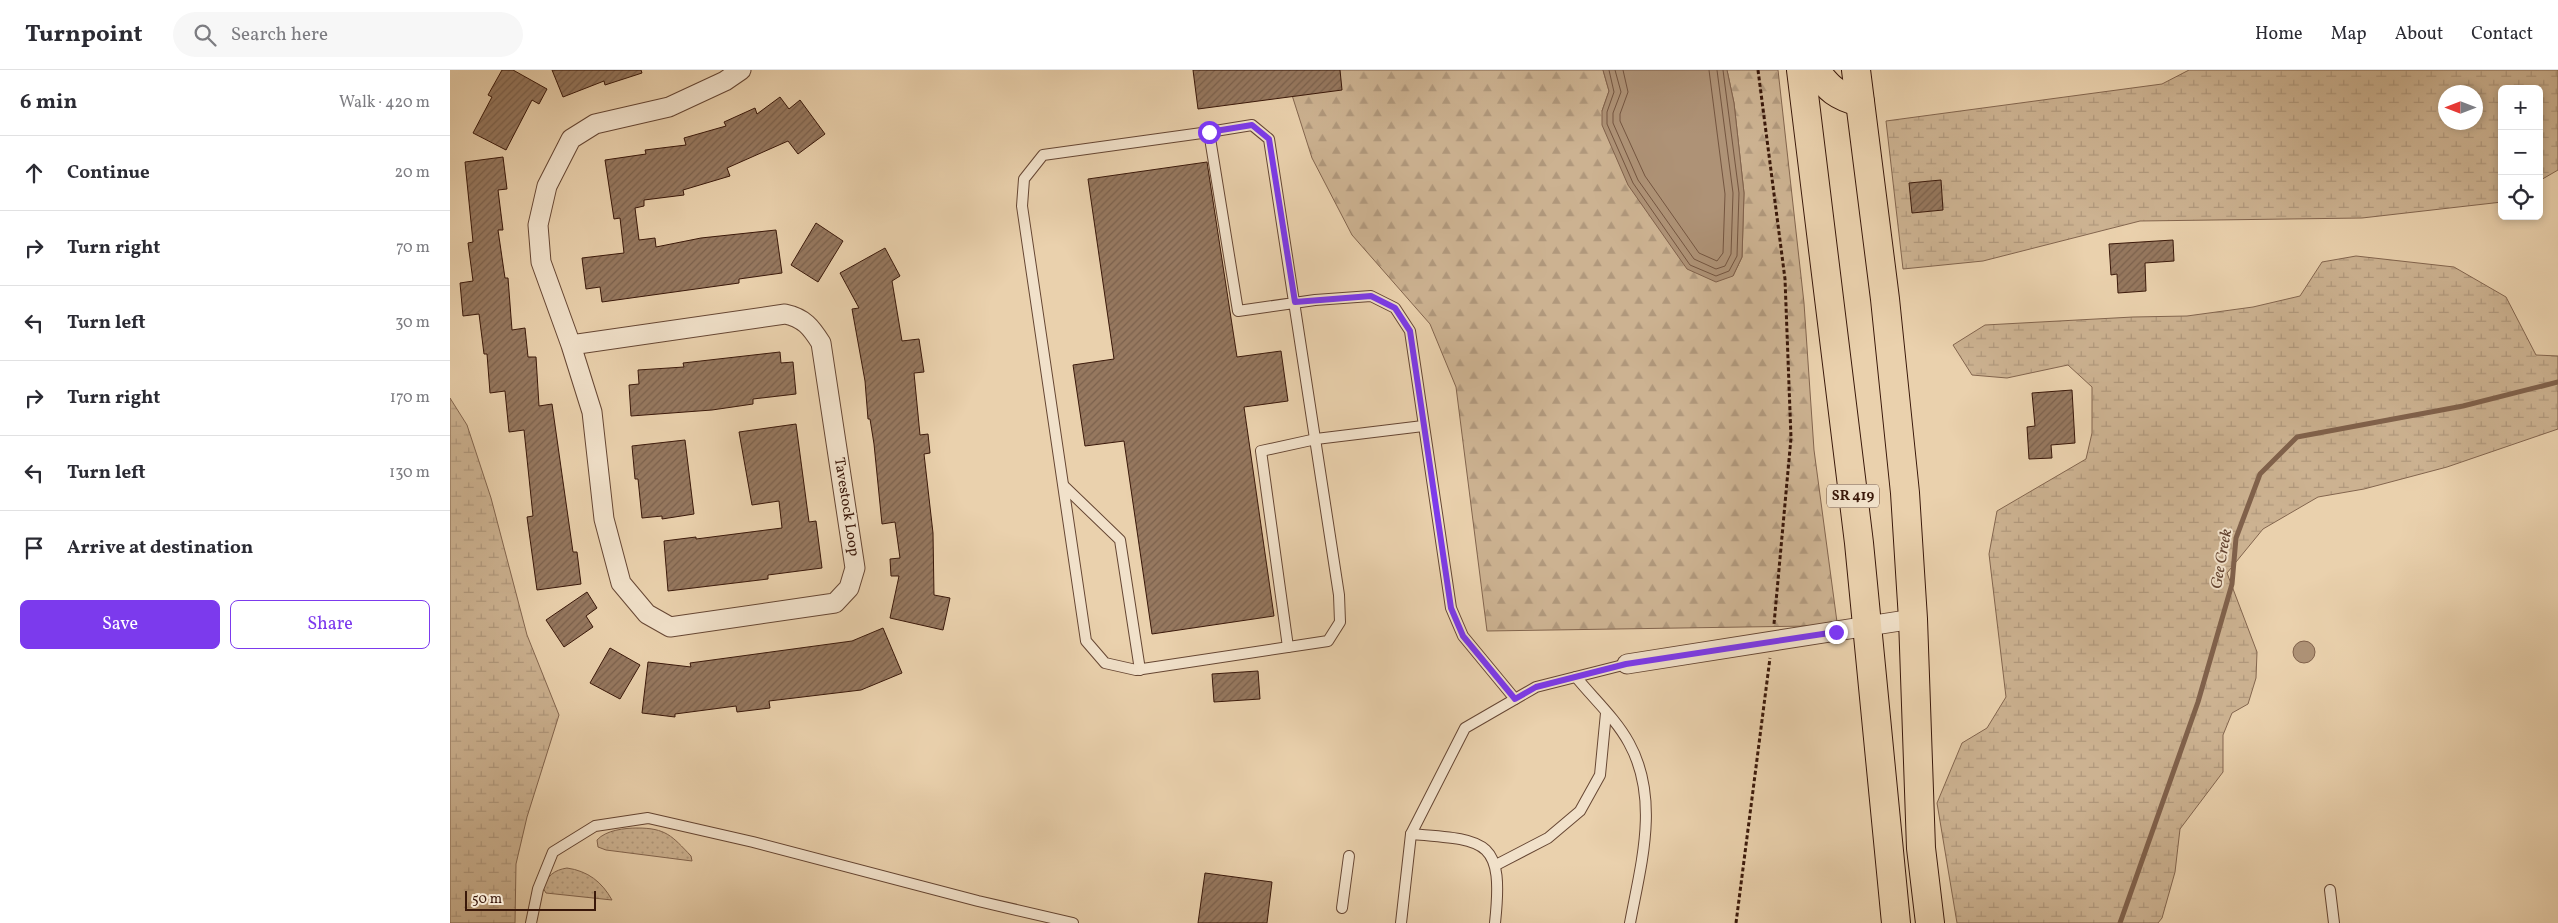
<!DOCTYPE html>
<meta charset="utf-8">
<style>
body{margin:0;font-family:Vollkorn,serif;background:#f7f7f7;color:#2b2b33}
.controls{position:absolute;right:15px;top:15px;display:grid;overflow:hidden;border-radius:8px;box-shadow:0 2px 8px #0003}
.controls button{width:45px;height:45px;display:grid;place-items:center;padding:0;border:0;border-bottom:1px solid #e1e1e2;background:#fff;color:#2b2b33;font:25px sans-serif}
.compass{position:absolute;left:1988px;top:15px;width:45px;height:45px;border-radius:50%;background:#fff;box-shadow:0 2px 8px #0003;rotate:270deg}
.scale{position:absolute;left:15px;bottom:12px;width:131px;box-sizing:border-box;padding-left:5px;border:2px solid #3a180a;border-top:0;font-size:14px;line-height:18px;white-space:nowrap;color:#3a180a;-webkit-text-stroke:4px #f1e1ca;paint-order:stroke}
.stop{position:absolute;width:15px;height:15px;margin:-11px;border:4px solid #7c3aed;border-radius:50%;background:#fff}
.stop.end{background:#7c3aed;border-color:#fff;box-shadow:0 1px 5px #0008}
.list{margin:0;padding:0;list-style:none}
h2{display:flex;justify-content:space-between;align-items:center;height:65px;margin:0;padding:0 20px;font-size:21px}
h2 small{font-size:16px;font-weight:400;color:#7c7c81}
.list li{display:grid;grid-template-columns:32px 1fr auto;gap:15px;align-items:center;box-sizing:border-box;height:75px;padding:0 20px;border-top:1px solid #e1e1e2}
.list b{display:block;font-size:19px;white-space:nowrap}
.list em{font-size:16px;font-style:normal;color:#7c7c81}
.actions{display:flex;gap:10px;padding:15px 20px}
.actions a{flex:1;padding:11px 0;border:1px solid #7c3aed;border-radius:8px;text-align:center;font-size:18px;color:#7c3aed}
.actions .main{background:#7c3aed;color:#fff}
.icon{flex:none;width:28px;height:28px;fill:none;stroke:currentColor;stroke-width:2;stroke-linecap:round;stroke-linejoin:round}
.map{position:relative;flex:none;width:2108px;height:853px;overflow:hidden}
header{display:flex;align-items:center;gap:30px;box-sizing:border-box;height:70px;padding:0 25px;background:#fff;border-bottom:1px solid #e1e1e2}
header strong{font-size:24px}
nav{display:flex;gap:28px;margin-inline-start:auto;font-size:18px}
.search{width:350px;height:45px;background:#f7f7f7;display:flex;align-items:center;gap:12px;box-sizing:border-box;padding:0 18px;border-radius:28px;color:#7c7c81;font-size:19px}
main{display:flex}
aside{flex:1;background:#fff}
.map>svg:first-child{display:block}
.grass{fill:url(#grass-dots);stroke:#83654e}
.forest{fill:url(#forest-firs);stroke:#83654e}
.wetland{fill:url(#wetland-marsh);stroke:#83654e;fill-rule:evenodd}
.water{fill:#ae9276;stroke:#80614b}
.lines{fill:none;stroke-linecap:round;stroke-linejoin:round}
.shore{stroke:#745540;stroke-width:1}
.stream{stroke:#80614b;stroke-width:5}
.building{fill:url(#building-hatch);stroke:#3a180a}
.lane-casing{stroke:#664633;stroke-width:12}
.street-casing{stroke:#664633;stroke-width:21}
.primary-casing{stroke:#3a180a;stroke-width:30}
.path{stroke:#3a180a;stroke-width:3;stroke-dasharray:4 2.5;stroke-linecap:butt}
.lane{stroke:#f1e1ca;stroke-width:10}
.street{stroke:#f1e1ca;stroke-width:19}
.primary{stroke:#ead1ad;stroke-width:28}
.route{stroke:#7c3aed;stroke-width:6}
.labels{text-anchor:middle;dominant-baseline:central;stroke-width:4;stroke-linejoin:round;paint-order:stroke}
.shield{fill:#f1e1ca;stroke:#715444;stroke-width:1}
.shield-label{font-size:14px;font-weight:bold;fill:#3a180a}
.street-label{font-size:15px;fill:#3a180a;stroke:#f1e1ca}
.water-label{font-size:16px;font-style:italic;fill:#634330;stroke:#f1e1ca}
</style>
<header>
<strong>Turnpoint</strong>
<div class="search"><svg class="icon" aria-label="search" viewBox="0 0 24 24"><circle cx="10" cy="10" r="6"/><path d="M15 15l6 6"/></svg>Search here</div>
<nav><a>Home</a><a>Map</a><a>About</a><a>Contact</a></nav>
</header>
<main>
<aside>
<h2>6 min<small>Walk · 420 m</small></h2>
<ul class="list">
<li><svg class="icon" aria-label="ahead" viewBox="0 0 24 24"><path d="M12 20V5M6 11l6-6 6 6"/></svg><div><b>Continue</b></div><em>20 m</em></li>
<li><svg class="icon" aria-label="right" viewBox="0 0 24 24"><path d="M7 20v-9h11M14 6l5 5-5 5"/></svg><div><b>Turn right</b></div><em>70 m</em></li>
<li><svg class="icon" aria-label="left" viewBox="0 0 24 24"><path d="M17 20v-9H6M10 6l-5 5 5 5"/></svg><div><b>Turn left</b></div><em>30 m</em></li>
<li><svg class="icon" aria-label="right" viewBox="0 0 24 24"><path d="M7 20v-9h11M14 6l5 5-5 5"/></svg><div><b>Turn right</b></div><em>170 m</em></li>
<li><svg class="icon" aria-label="left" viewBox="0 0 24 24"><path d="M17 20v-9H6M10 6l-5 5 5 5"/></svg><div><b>Turn left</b></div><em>130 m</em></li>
<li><svg class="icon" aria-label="arrive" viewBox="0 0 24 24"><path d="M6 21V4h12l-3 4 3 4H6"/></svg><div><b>Arrive at destination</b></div></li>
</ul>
<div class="actions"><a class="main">Save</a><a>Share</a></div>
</aside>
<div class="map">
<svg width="2108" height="853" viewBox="0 0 2108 853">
<defs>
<pattern id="grass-dots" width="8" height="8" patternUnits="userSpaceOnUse" patternTransform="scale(1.25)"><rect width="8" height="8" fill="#ccb291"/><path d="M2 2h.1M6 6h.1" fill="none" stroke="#b0987c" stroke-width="1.8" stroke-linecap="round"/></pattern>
<pattern id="forest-firs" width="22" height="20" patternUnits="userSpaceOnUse" patternTransform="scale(1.25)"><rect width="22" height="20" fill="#ccb291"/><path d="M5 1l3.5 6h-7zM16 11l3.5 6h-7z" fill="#b0987c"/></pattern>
<pattern id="wetland-marsh" width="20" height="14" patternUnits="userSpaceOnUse" patternTransform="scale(1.25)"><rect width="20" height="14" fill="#ccb291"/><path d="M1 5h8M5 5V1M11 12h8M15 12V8" fill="none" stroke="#b0987c"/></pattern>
<pattern id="building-hatch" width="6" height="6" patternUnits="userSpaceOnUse" patternTransform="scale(1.25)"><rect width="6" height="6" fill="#96785f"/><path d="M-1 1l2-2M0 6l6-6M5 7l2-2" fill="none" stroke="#7b614d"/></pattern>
</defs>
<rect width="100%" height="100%" fill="#ead1ad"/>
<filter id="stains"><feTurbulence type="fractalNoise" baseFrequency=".004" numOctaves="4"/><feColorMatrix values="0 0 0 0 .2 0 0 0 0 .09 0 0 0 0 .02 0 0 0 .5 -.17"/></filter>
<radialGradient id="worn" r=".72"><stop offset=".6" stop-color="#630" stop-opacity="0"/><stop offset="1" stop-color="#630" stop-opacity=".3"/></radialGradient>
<g class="grass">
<path d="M 187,758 C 216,758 222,766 241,786 L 242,791 L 156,780 L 148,777 L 147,770 C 156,760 175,758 187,758 Z"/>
<path d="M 117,798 C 138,801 152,812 162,830 L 96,823 L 93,818 C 97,806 104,800 117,798 Z"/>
</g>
<path class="forest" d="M 834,0 L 1153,0 L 1159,21 L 1152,41 L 1283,206 L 1292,187 L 1294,123 L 1284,33 L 1277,0 L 1328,0 L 1354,233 L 1364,380 L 1387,552 L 1360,556 L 1037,561 L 1006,317 L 980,254 L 902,165 L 862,88 Z"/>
<g class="wetland">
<path d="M 1739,0 L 2108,0 L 2108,100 L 2089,111 L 2089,19 L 2052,19 L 2052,132 L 1912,148 L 1690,151 L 1533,191 L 1453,199 L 1436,51 L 1712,14 ZM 1996,22 L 2026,22 L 2026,52 L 1996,52 Z"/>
<path d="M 1906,186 L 2004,197 L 2056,227 L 2086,285 L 2108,286 L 2108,359 L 1997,397 L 1914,419 L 1868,427 L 1813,459 L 1777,503 L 1807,582 L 1806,608 L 1798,634 L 1782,643 L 1773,665 L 1773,702 L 1730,759 L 1725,802 L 1712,848 L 1708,853 L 1507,853 L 1487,733 L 1512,673 L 1537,658 L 1556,627 L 1539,484 L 1547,441 L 1636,389 L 1642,363 L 1642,317 L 1618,295 L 1557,308 L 1522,305 L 1503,275 L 1535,255 L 1683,247 L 1737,246 L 1803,237 L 1850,226 L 1872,192 Z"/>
<path d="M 0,328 L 17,355 L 41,428 L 77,565 L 109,645 L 77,747 L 66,794 L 65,853 L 0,853 Z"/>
</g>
<g class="water">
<path d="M 1153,0 L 1277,0 L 1284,33 L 1294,123 L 1292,187 L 1283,206 L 1266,212 L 1237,199 L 1178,115 L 1152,55 L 1152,41 L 1159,21 Z"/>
<circle cx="1854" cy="582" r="11"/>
</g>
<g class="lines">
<g class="shore">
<path d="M 1159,0 L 1164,22 L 1157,42 L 1157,54 L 1183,113 L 1240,195 L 1266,206 L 1279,201 L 1287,186 L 1289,123 L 1273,0"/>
<path d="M 1165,0 L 1171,22 L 1163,43 L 1163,53 L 1188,110 L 1244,189 L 1266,199 L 1275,196 L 1281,184 L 1283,123 L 1267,0"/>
<path d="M 1173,0 L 1178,22 L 1170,44 L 1170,51 L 1195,106 L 1249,183 L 1267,191 L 1273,183 L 1275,124 L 1259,0"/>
</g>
<path class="stream" d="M 1670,853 L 1748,632 L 1782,514 L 1786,468 L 1810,404 L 1847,367 L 2013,336 L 2108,312"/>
</g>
<g class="building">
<path d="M 52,0 L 63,0 L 97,19 L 89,34 L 82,30 L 56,80 L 23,63 L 42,27 L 38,25 Z"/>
<path d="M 102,0 L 191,0 L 192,3 L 155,15 L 154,11 L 113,27 Z"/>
<path d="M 743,0 L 890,0 L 892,20 L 748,39 Z"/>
<path d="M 330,27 L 339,39 L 350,30 L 375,64 L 348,84 L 338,71 L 277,98 L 280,106 L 233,120 L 234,125 L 194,130 L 194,136 L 185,138 L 189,170 L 205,168 L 206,177 L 251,168 L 326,160 L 332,203 L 289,209 L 289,213 L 152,232 L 150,217 L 136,219 L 132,188 L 174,183 L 170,148 L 164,149 L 155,90 L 196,84 L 195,80 L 236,75 L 234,68 L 276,56 L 274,52 L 305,38 L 307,44 Z"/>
<path d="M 53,87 L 57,119 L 48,120 L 53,160 L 48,160 L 55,208 L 58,208 L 62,260 L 75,258 L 78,287 L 86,287 L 89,336 L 102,334 L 123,482 L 127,482 L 131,514 L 87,520 L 77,447 L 83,446 L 74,360 L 59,362 L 55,321 L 40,323 L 37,284 L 34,284 L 29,244 L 13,246 L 10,213 L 23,211 L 18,173 L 23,172 L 15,92 Z"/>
<path d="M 757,92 L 787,287 L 831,281 L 838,331 L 794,337 L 824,546 L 702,564 L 674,371 L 635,376 L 623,295 L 664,289 L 638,109 Z"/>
<path d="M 1491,110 L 1493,140 L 1462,143 L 1459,113 Z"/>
<path d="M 366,153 L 393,171 L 368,212 L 341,195 Z"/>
<path d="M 1723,170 L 1724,191 L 1695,193 L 1696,221 L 1668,223 L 1667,204 L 1661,205 L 1659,174 Z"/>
<path d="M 435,178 L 450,206 L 442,211 L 452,271 L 469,269 L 474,302 L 464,303 L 470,365 L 478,364 L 480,383 L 474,384 L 483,463 L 484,525 L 500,528 L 493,560 L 440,548 L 449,506 L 441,506 L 440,489 L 450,488 L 445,452 L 432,454 L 424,374 L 420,349 L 418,349 L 415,311 L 402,239 L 409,238 L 390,203 Z"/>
<path d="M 330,282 L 331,293 L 343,292 L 346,324 L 303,329 L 303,334 L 262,340 L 181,346 L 179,315 L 189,314 L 188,300 L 234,297 L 233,293 Z"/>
<path d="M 1622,320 L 1625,373 L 1601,375 L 1602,388 L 1579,389 L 1577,357 L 1585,356 L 1582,323 Z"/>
<path d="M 346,354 L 359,452 L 366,451 L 372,498 L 318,505 L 318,509 L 218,521 L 214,471 L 246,467 L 246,469 L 332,458 L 329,431 L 302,435 L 289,362 Z"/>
<path d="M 235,370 L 244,444 L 212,449 L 212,446 L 192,448 L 188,409 L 185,409 L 182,376 Z"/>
<path d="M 137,522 L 147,538 L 136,546 L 143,557 L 114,577 L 96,550 Z"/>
<path d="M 433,558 L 452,603 L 411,620 L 319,631 L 320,638 L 287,642 L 286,636 L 225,644 L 225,647 L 192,643 L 198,592 L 241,597 L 240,593 L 402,571 Z"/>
<path d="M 160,578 L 190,595 L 170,629 L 140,613 Z"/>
<path d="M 808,601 L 810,629 L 764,632 L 762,604 Z"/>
<path d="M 755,803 L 822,812 L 817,853 L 748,853 Z"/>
</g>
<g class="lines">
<g class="lane-casing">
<g id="lane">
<path d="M 759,62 L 802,55 L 819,69 L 889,525 L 890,552 L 878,571 L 686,600 L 655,593 L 636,571 L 572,136 L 574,109 L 593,85 L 759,62 L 788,241 L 865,230 L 921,226 L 945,238 L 960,261 L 1001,538 L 1013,566 L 1065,629"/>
<path d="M 614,416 L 670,470 L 690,600"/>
<path d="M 838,577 L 811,381 L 866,369 L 973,356"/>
<path d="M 1126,607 C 1143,628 1166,649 1179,673 C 1210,729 1191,794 1180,853"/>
<path d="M 961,764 C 1037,770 1054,769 1045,853"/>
<path d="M 1046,795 L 1098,768 L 1130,741 L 1150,705 L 1156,643"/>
<path d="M 1880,820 L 1884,853"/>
<path d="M 892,838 L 899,786"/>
<path d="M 81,853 L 88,819 L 103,782 L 145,756 L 198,748 L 303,772 L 528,831 L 623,853"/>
<path d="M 951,853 L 961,764 L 1015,658 L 1086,617 L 1177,594"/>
</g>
</g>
<g class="street-casing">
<g id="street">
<path d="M 121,275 L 335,244 C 354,248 361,257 371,273 L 405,498 L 399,518 L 385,533 L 220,557 L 197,544 L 171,513 L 154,449 L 142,342 L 121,275 L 91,192 L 88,155 L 97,116 L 121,69 L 145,54 L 219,37 L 275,11 L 291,0"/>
<path d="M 1177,594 L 1463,549"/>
</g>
</g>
<g class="primary-casing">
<g id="primary">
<path d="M 1351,0 L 1409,473 L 1446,853"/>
<path d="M 1365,0 C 1379,19 1387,26 1410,32"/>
<path d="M 1406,0 L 1435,229 L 1455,423 L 1463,549 L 1471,778 L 1480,853"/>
</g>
</g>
<g class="path">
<path d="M 1308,0 L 1335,209 L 1341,368 L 1324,554"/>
<path d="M 1286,853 L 1320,588"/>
</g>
<use href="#lane" class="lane"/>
<use href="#street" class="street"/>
<use href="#primary" class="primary"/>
</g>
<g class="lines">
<path class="route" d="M 759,62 L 802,55 L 819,69 L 845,232 L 921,226 L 945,238 L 960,261 L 1001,538 L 1013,566 L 1065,629 L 1086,617 L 1176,594 L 1386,562"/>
</g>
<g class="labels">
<rect class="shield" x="1377" y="414.5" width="52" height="23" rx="4"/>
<g class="shield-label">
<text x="1403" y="426">SR 419</text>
</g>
<g class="street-label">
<text transform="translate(396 437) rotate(81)">Tavestock Loop</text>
</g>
<g class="water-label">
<text transform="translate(1772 489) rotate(-80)">Gee Creek</text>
</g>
</g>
<rect width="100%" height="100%" filter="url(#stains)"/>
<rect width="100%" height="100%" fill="url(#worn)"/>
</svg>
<div class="controls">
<button>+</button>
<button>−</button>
<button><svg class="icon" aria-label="locate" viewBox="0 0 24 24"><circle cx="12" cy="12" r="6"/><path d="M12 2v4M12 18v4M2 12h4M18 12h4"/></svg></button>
</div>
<svg class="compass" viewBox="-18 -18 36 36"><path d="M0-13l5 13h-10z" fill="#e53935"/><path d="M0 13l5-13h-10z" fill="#7c7c81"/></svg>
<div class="scale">50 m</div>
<div class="stop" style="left:759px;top:62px"></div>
<div class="stop end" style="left:1386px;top:562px"></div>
</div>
</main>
